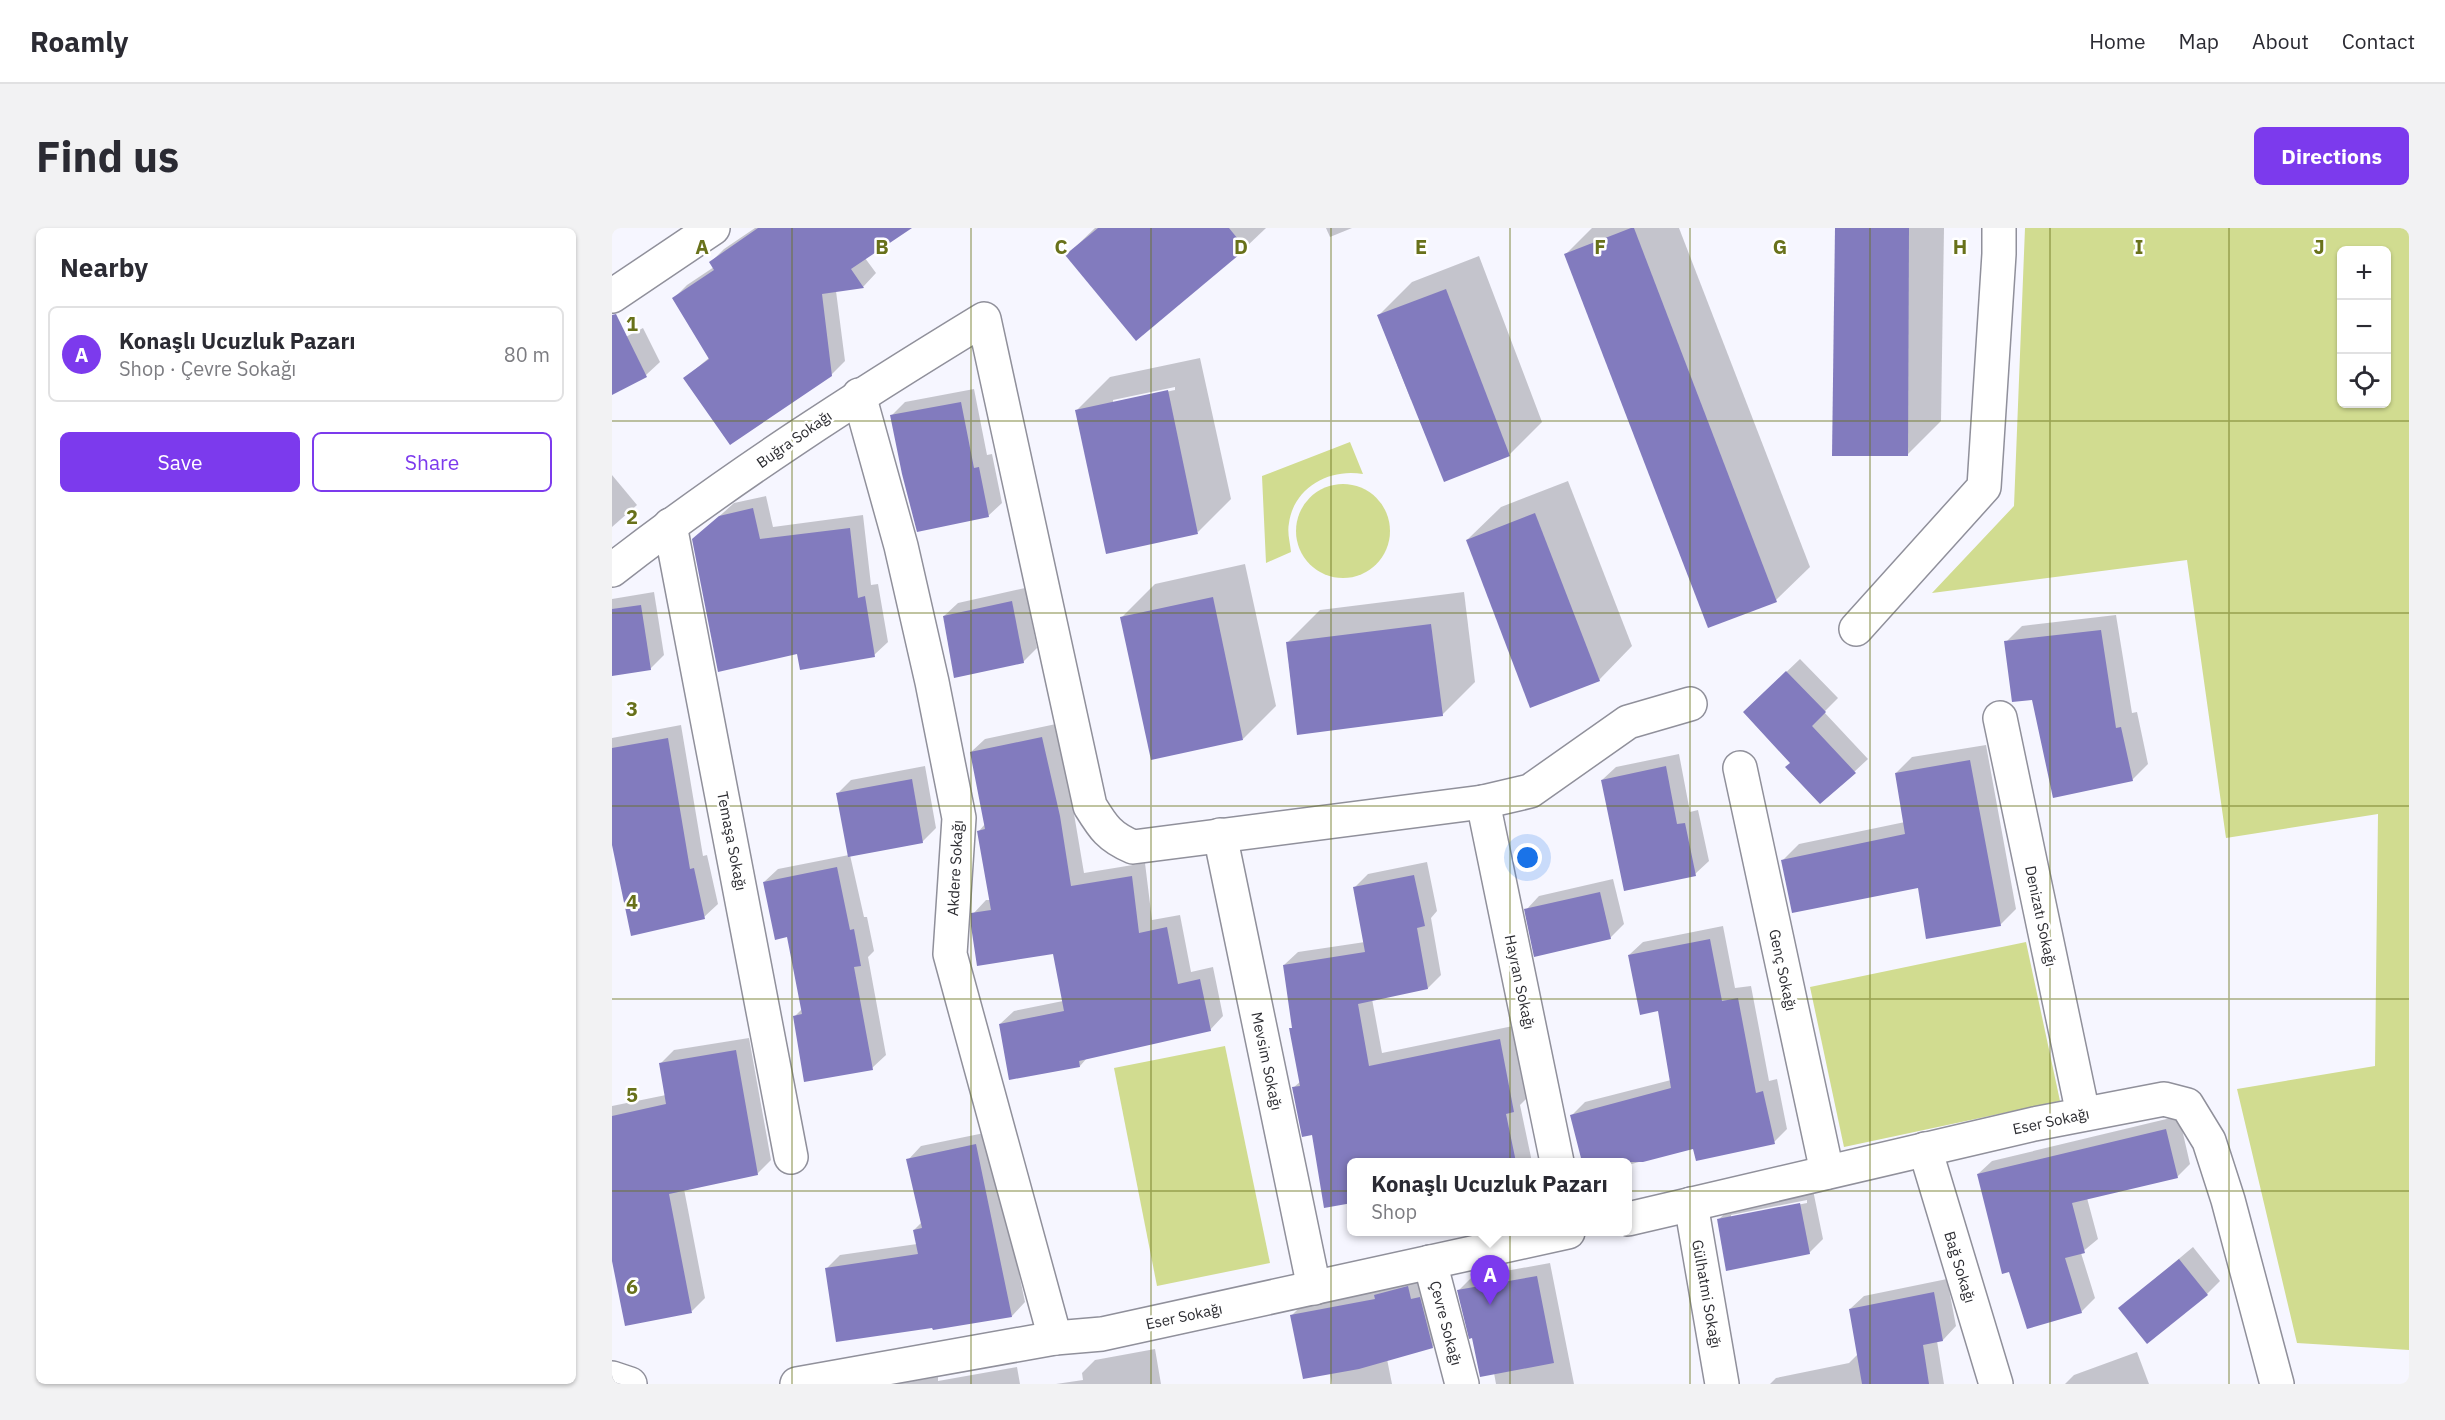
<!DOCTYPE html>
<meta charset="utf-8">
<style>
body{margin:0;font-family:"IBM Plex Sans",sans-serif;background:#f2f2f3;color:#2b2b33}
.controls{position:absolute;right:18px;top:18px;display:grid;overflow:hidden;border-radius:9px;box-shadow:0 2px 4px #0004}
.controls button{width:54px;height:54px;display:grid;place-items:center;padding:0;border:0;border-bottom:2px solid #e1e1e2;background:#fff;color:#2b2b33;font:30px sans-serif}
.you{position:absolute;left:916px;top:630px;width:21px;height:21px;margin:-15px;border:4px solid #fff;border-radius:50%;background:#1a73e8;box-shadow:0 0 0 9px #1a73e833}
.badge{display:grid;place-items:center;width:39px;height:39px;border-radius:50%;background:#7c3aed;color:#fff;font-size:20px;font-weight:700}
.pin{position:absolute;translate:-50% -50px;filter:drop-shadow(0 2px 3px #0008)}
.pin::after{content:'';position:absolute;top:32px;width:21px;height:18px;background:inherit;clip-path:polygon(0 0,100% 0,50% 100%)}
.popup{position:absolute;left:735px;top:930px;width:285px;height:78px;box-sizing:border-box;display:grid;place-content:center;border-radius:9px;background:#fff;filter:drop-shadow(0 2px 4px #0005);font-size:20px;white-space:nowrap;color:#7c7c81}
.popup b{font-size:22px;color:#2b2b33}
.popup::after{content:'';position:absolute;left:50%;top:100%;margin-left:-12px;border:12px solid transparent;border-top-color:#fff}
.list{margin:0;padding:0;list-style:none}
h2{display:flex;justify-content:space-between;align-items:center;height:78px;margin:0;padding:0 24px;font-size:26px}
h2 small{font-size:20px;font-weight:400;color:#7c7c81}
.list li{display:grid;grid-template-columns:39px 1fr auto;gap:18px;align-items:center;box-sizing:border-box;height:96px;margin:0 12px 12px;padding:0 12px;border:2px solid #e1e1e2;border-radius:9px}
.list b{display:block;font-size:22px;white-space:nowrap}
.list p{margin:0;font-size:20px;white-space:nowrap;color:#7c7c81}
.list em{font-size:20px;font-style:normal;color:#7c7c81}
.actions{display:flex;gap:12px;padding:18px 24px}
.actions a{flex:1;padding:14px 0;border:2px solid #7c3aed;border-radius:9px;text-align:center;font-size:21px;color:#7c3aed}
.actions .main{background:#7c3aed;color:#fff}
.icon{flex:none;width:33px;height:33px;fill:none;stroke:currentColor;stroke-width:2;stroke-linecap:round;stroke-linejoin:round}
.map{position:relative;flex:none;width:1797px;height:1156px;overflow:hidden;border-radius:9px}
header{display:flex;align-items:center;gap:36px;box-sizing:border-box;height:84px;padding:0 30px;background:#fff;border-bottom:2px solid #e1e1e2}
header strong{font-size:28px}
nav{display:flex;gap:33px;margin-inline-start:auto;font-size:21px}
.intro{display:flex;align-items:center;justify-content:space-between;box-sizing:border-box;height:144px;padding:0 36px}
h1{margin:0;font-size:42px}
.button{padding:15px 27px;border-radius:9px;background:#7c3aed;color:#fff;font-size:21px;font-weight:700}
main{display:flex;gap:36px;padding:0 36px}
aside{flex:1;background:#fff;border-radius:9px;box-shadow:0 2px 4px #0004}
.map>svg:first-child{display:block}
.green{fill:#d1dc90;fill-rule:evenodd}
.shadow{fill:#0003;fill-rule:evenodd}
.building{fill:#827bbe}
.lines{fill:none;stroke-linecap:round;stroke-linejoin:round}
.minor-casing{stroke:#90909b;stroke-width:36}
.tertiary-casing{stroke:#90909b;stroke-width:36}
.minor{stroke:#fff;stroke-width:33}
.tertiary{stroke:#fff;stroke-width:33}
.grid{fill:none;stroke:#68711a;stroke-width:1.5;stroke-opacity:0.55}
.labels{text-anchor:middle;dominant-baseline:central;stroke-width:5;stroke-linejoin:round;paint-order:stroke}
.street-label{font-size:15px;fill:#2d2d32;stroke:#fff}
.grid-label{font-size:20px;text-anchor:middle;font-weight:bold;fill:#68711a;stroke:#fff;stroke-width:5;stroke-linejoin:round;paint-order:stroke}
</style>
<header>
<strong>Roamly</strong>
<nav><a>Home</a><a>Map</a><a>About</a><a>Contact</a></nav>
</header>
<div class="intro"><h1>Find us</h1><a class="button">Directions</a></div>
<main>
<aside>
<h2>Nearby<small></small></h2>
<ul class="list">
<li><span class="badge">A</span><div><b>Konaşlı Ucuzluk Pazarı</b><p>Shop · Çevre Sokağı</p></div><em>80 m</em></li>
</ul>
<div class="actions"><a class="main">Save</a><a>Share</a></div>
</aside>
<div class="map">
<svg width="1797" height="1156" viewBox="0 0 1797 1156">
<rect width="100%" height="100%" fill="#f6f6ff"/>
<g class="green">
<path d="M 1413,0 L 1797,0 L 1797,1122 L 1685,1115 L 1625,861 L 1763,838 L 1766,586 L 1614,610 L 1575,332 L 1320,365 L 1402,278 ZM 1730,22 L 1774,22 L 1774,176 L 1730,176 Z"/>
<path d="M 738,214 L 751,246 C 718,240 682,259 677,295 C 675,305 678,314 679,324 L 654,335 L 650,248 Z"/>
<circle cx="731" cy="303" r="47"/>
<path d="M 1414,714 L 1448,873 L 1232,919 L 1198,759 Z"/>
<path d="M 613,818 L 658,1035 L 545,1058 L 502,840 Z"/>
</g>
<g class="shadow">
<path d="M 143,0 L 291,0 L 253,30 L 264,45 L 251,59 L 224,63 L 233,133 L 219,147 L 73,150 L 98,129 L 62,70 L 75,57 L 102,39 L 99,34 L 112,21 Z"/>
<path d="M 483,0 L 654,0 L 633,20 L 524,111 L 455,27 Z"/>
<path d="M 714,0 L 740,0 L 718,9 Z"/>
<path d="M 980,0 L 1067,0 L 1198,339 L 1164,372 L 1097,399 L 954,26 Z"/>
<path d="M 1225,0 L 1332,0 L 1329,193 L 1296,226 Z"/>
<path d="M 867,28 L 930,194 L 897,227 L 801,171 L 799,172 L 766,88 L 800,54 Z"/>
<path d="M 31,100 L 48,134 L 34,147 L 0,165 L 0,116 Z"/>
<path d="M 588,130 L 619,271 L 586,304 L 465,182 L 498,149 ZM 563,159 L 563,162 L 501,175 L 501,172 Z"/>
<path d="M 362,161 L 375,227 L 380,226 L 390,275 L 376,288 L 280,187 L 293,174 Z"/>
<path d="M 0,247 L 25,277 L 0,299 Z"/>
<path d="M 956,253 L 1020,418 L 987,452 L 855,312 L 889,279 Z"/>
<path d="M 154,268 L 161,299 L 251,287 L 259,357 L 266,356 L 276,414 L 262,427 L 186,424 L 81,312 L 122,275 Z"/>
<path d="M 633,336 L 664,478 L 631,511 L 510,389 L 543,356 Z"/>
<path d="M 413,360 L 425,420 L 411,434 L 332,388 L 346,375 Z"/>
<path d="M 42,364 L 52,427 L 38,441 L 0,447 L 0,371 Z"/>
<path d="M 852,364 L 863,454 L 830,487 L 675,415 L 708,382 Z"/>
<path d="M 1504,387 L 1520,485 L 1525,484 L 1536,536 L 1520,552 L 1421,470 L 1394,414 L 1410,398 Z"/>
<path d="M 1188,431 L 1226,470 L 1212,484 L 1256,531 L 1242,544 L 1180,534 L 1146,471 Z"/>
<path d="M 444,496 L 460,574 L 472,645 L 533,635 L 540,692 L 568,687 L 579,744 L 601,739 L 611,788 L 598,802 L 475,830 L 468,838 L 388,796 L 402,783 L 451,773 L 442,724 L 361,686 L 374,672 L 379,672 L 367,603 L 373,596 L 359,524 L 373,511 Z"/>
<path d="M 69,497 L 91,628 L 95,627 L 106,676 L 92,689 L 0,607 L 0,510 Z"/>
<path d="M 1374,517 L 1404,681 L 1388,697 L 1307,658 L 1171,632 L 1187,616 L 1293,594 L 1284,545 L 1300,529 Z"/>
<path d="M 1067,526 L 1078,584 L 1086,582 L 1097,633 L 1083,646 L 990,552 L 1004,539 Z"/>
<path d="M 313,538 L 324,600 L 310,614 L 238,627 L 252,689 L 255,689 L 262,723 L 256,729 L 274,827 L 260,840 L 182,789 L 191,780 L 177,707 L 152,654 L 166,641 L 237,627 L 226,565 L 239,552 Z"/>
<path d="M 815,634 L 825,683 L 819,690 L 829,747 L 816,760 L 760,771 L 770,825 L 901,798 L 915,870 L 908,877 L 920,934 L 740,934 L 740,973 L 713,978 L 702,905 L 681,860 L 689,853 L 679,801 L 682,798 L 672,737 L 686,724 L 753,714 L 743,659 L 756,646 Z"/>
<path d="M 1001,651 L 1012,696 L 998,710 L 914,682 L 927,668 Z"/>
<path d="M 1111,698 L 1123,760 L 1139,758 L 1157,853 L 1165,851 L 1175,901 L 1162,914 L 1082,919 L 1016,937 L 1016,934 L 971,934 L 959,888 L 973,874 L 1059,852 L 1047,782 L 1017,727 L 1031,714 Z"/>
<path d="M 137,810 L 159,932 L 145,946 L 72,961 L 93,1070 L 80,1083 L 0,1025 L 0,878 L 54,867 L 49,835 L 62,822 Z"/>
<path d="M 1567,888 L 1578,936 L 1565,949 L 1475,970 L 1486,1011 L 1469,1025 L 1483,1070 L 1469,1084 L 1366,946 L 1380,933 Z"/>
<path d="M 377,904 L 413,1074 L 400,1088 L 215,1040 L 228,1027 L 305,1016 L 302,1002 L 310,994 L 296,932 L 309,918 Z"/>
<path d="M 1201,962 L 1211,1011 L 1197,1025 L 1106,992 L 1120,979 ZM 1195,972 L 1195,975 L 1119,990 L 1119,987 Z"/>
<path d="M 1581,1019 L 1608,1053 L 1595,1066 L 1508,1080 Z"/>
<path d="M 938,1035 L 962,1156 L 884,1156 L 882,1145 L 861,1108 L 846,1063 L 860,1049 Z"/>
<path d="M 809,1046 L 834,1105 L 820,1119 L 775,1131 L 780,1156 L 720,1156 L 718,1145 L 680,1087 L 693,1074 Z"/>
<path d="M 1335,1051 L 1344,1098 L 1331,1112 L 1325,1113 L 1332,1156 L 1158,1156 L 1164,1150 L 1237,1135 L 1246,1126 L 1238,1081 L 1252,1068 Z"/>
<path d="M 543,1121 L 549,1156 L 444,1156 L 471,1152 L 470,1145 L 483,1132 Z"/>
<path d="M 1525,1124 L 1537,1156 L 1453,1156 L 1462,1147 Z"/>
<path d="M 405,1139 L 408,1156 L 283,1156 L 326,1149 L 326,1153 Z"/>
</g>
<g class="building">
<path d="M 146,0 L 300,0 L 239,41 L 252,60 L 210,66 L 220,148 L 118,217 L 71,150 L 97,131 L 60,70 L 102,42 L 97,34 Z"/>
<path d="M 486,0 L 617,0 L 634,21 L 524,113 L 453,27 Z"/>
<path d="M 1019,0 L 1022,0 L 1165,374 L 1096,400 L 952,26 Z"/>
<path d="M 1223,0 L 1297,0 L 1296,228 L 1220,228 Z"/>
<path d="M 834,61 L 898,228 L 832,254 L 765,87 Z"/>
<path d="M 4,86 L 35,149 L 0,167 L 0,87 Z"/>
<path d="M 556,162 L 586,306 L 494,326 L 463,182 Z"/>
<path d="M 349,174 L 362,240 L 367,239 L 377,289 L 305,304 L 290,246 L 278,187 Z"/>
<path d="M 141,280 L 148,311 L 238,300 L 246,370 L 253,368 L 263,429 L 188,442 L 185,426 L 106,444 L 80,311 L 107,288 Z"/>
<path d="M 923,285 L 988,453 L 918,480 L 854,312 Z"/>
<path d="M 601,369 L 631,512 L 539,532 L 508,389 Z"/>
<path d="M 400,373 L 412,435 L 342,450 L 331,388 Z"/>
<path d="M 29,377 L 39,442 L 0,448 L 0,381 Z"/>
<path d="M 819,396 L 831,488 L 685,507 L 674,414 Z"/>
<path d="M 1489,402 L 1504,500 L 1509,499 L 1521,553 L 1441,570 L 1420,472 L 1400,474 L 1392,413 Z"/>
<path d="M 1174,443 L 1214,484 L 1200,498 L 1244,545 L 1208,576 L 1173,539 L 1178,535 L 1131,484 Z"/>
<path d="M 430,509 L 448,588 L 459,658 L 520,648 L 527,705 L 555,699 L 566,756 L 588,751 L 599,803 L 467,833 L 468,839 L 397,852 L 387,796 L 452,783 L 441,726 L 365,738 L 359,698 L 359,685 L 379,682 L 365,603 L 373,601 L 358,524 Z"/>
<path d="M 56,510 L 78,641 L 82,640 L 93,691 L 19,708 L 0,617 L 0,520 Z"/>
<path d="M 1358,532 L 1389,698 L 1314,711 L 1306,660 L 1180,685 L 1169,632 L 1293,606 L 1283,545 Z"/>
<path d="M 1054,538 L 1065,596 L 1073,595 L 1084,648 L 1012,663 L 989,552 Z"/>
<path d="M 300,551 L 311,615 L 236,629 L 224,565 Z"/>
<path d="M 225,639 L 238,702 L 242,701 L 249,738 L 242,739 L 261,842 L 192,854 L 181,788 L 190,786 L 175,709 L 163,712 L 151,654 Z"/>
<path d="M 802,647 L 813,698 L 805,700 L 816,761 L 746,776 L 757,838 L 888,811 L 902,884 L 894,886 L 904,934 L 740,934 L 740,975 L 712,980 L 700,907 L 690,909 L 680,859 L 688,858 L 677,800 L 680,800 L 671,737 L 753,724 L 741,659 Z"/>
<path d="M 988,664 L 999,711 L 922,729 L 912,681 Z"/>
<path d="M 1098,711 L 1110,773 L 1126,770 L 1144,865 L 1151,863 L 1163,916 L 1084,933 L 1081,921 L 1031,934 L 970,934 L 958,887 L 1059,860 L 1046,783 L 1028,787 L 1016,727 Z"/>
<path d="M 124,822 L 146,947 L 57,966 L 80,1085 L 13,1098 L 0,1033 L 0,888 L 54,876 L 47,835 Z"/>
<path d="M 1554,901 L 1566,950 L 1460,975 L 1473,1025 L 1453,1030 L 1470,1085 L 1415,1101 L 1397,1044 L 1390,1046 L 1365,946 Z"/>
<path d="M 364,916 L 400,1089 L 321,1102 L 320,1100 L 224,1114 L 213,1040 L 306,1026 L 301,1002 L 310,1000 L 294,931 Z"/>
<path d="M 1188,975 L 1198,1026 L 1114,1043 L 1105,991 Z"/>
<path d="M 1567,1031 L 1596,1067 L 1535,1116 L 1506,1080 Z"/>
<path d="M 925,1048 L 942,1135 L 868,1149 L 860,1110 L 857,1111 L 845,1062 Z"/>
<path d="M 796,1058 L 799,1071 L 808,1069 L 821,1120 L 747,1141 L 691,1151 L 678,1087 L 763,1071 L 762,1067 Z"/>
<path d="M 1322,1064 L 1331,1113 L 1311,1117 L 1317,1156 L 1250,1156 L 1237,1081 Z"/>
</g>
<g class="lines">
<g class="minor-casing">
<g id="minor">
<path d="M 247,167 L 289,318 L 320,454 L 347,590 L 338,726 L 443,1110"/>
<path d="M 58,297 L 179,929"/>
<path d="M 0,342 C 118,250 244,169 372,91 L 478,578 C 491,599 497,609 521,619 L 871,574 L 918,563 L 1016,494 L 1078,476"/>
<path d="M 1244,401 L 1372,259 L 1387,26 L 1387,0"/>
<path d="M 1388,490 L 1471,886"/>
<path d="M 1128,540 L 1215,944"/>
<path d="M 871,574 L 945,934"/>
<path d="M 608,607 L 702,1060"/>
<path d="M 1313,921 L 1384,1156"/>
<path d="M 1079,976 L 1110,1156"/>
<path d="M 1016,991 L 1422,896 L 1552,871 L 1575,877 L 1597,913 L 1616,972 L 1665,1156"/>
<path d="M 818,1034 L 850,1156"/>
<path d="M 0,1150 L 18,1156"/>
<path d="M 185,1156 L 443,1110 L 490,1106 L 956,1004"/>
</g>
</g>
<g class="tertiary-casing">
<path id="tertiary" d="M 0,68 L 101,0"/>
</g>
<use href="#minor" class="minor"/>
<use href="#tertiary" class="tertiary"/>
</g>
<path class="grid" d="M 180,0 L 180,1156M 359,0 L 359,1156M 539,0 L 539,1156M 719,0 L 719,1156M 898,0 L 898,1156M 1078,0 L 1078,1156M 1258,0 L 1258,1156M 1438,0 L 1438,1156M 1617,0 L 1617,1156M 0,193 L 1797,193M 0,385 L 1797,385M 0,578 L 1797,578M 0,771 L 1797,771M 0,963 L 1797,963"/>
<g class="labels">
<g class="street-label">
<text transform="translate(182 211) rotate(-35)">Buğra Sokağı</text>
<text transform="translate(120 613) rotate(79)">Temaşa Sokağı</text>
<text transform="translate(343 640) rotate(-87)">Akdere Sokağı</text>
<text transform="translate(1429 688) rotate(78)">Denizatı Sokağı</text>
<text transform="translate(1171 742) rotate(78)">Genç Sokağı</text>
<text transform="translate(908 754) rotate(78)">Hayran Sokağı</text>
<text transform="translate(655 833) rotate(78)">Mevsim Sokağı</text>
<text transform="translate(1439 893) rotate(-12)">Eser Sokağı</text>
<text transform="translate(1348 1039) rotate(73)">Bağ Sokağı</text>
<text transform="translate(1095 1066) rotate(80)">Gülhatmi Sokağı</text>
<text transform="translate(572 1088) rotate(-12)">Eser Sokağı</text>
<text transform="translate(834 1095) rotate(75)">Çevre Sokağı</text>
</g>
</g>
<g class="grid-label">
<text x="90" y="26">A</text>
<text x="270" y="26">B</text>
<text x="449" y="26">C</text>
<text x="629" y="26">D</text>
<text x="809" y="26">E</text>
<text x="988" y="26">F</text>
<text x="1168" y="26">G</text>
<text x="1348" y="26">H</text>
<text x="1527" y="26">I</text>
<text x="1707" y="26">J</text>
<text x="20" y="103">1</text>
<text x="20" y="296">2</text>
<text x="20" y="488">3</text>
<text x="20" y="681">4</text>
<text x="20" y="874">5</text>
<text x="20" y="1066">6</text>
</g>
</svg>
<div class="controls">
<button>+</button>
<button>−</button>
<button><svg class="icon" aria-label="locate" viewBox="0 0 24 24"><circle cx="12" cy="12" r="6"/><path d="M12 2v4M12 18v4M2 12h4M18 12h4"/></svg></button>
</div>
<div class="you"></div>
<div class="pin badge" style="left:878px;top:1077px">A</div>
<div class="popup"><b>Konaşlı Ucuzluk Pazarı</b>Shop</div>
</div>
</main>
